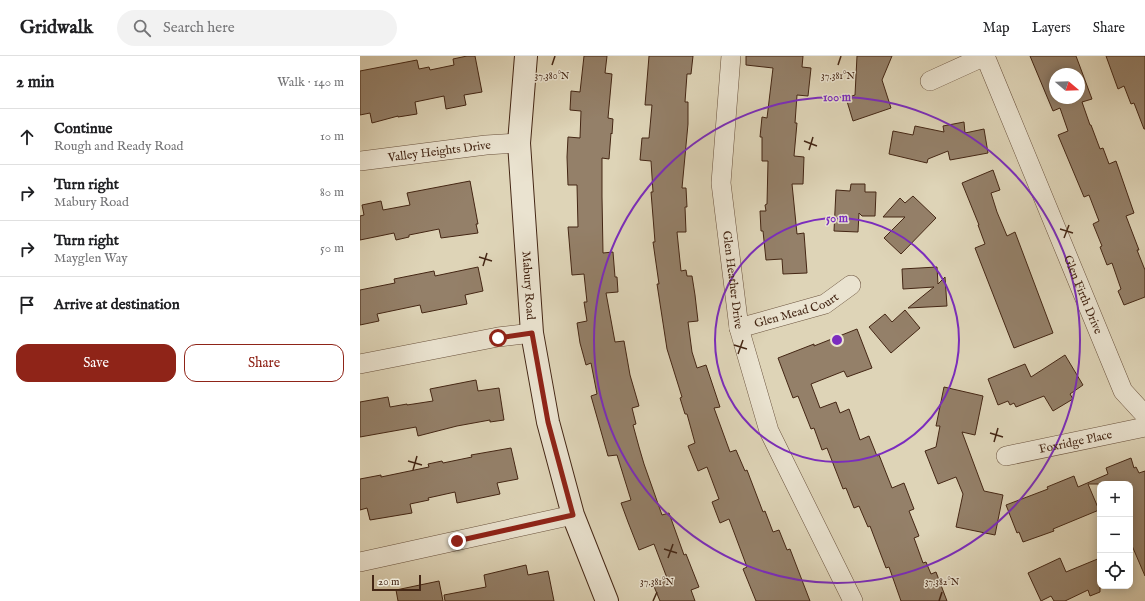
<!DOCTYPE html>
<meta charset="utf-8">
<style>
body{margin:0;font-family:"IM FELL English",serif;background:#f2f2f2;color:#202124}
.controls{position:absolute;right:12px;bottom:12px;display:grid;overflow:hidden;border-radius:8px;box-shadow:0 2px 10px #0003}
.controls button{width:36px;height:36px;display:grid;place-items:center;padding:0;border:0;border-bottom:1px solid #e0e0e0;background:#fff;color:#202124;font:20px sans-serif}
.compass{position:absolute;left:689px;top:12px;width:36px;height:36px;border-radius:50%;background:#fff;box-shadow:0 2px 10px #0003;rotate:109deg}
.scale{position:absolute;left:12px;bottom:10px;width:49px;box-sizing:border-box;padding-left:4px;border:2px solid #442614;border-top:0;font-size:11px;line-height:14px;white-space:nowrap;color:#442614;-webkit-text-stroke:3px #eae3d0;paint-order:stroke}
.stop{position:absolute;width:12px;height:12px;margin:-9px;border:3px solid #8f2418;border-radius:50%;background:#fff}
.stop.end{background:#8f2418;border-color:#fff;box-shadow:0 1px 4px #0008}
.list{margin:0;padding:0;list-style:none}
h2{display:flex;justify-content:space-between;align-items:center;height:52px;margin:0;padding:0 16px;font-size:17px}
h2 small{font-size:13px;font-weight:400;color:#757577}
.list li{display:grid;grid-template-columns:26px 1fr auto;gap:12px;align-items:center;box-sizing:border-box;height:56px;padding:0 16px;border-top:1px solid #e0e0e0}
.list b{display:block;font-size:15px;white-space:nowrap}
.list p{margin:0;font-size:13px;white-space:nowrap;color:#757577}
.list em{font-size:13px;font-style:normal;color:#757577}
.actions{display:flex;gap:8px;padding:12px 16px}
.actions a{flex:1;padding:9px 0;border:1px solid #8f2418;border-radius:12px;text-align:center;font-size:14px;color:#8f2418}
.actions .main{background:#8f2418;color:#fff}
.icon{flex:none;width:22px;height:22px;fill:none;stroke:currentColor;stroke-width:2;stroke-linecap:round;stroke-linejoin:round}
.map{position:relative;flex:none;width:785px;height:545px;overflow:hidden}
header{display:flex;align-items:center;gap:24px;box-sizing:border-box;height:56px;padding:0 20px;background:#fff;border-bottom:1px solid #e0e0e0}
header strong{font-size:19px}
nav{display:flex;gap:22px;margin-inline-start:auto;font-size:14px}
.search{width:280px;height:36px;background:#f2f2f2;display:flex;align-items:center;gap:10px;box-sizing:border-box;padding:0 14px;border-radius:22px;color:#757577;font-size:15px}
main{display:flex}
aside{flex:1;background:#fff}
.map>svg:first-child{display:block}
.building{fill:#948069;stroke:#442614;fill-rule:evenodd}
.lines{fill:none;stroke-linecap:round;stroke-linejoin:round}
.minor-casing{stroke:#6a523d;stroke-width:20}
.secondary-casing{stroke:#442614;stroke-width:24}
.minor{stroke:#eae3d0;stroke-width:19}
.secondary{stroke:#eae3d0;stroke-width:22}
.route{stroke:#8f2418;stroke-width:5}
.ticks{fill:none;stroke:#442614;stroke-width:1.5}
.ring{fill:none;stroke:#7b2cbf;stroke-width:2}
.labels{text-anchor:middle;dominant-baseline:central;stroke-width:3;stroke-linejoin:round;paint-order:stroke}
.street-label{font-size:12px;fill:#442614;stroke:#eae3d0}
.ticks-label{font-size:10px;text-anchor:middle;fill:#442614;stroke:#eae3d0;stroke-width:3;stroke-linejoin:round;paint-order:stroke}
.centre{fill:#7b2cbf;stroke:#eae3d0;stroke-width:2}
.ring-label{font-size:12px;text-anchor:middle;font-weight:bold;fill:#7b2cbf;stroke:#eae3d0;stroke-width:3;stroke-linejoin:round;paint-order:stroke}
</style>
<header>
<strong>Gridwalk</strong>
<div class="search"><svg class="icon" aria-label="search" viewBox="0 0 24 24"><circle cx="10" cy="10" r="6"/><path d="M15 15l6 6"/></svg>Search here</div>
<nav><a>Map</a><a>Layers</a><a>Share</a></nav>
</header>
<main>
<aside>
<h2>2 min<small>Walk · 140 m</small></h2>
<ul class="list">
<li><svg class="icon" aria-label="ahead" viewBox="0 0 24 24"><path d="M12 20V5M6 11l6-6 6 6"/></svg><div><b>Continue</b><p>Rough and Ready Road</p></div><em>10 m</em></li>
<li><svg class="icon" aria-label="right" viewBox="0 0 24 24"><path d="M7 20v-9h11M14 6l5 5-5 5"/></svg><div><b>Turn right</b><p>Mabury Road</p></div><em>80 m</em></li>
<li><svg class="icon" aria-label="right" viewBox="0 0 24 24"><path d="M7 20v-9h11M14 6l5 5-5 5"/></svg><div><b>Turn right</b><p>Mayglen Way</p></div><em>50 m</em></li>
<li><svg class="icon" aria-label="arrive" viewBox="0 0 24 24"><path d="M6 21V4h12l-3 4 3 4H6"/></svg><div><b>Arrive at destination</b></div></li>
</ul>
<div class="actions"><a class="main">Save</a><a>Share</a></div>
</aside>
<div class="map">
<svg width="785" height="545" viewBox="0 0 785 545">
<rect width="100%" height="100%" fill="#ded4b7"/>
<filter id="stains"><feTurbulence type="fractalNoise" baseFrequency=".005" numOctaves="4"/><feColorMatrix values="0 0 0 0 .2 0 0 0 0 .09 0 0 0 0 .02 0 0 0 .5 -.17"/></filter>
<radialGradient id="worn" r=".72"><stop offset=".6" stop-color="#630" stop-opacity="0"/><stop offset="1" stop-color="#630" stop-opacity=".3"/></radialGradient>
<g class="building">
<path d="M 107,0 L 115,0 L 122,36 L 104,39 L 106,49 L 86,53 L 84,40 L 55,46 L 57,58 L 38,61 L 38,60 L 12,67 L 10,57 L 0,59 L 0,15 L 57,4 L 59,13 L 69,11 L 70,14 L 94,9 L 93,3 Z"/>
<path d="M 224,0 L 247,0 L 245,17 L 252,18 L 248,62 L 253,63 L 252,78 L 251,77 L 249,103 L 242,102 L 242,141 L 243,197 L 253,196 L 255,221 L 257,221 L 258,236 L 246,237 L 255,286 L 264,285 L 270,319 L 279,350 L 272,352 L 276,368 L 273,369 L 279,391 L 284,408 L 302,459 L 309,457 L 324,499 L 326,498 L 339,531 L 331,534 L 335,545 L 300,545 L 293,528 L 307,522 L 294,488 L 279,494 L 268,466 L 261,447 L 271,444 L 257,399 L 248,400 L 231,340 L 237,338 L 231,307 L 226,309 L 220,287 L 217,267 L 227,265 L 224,246 L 227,246 L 224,218 L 212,219 L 208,171 L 218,171 L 217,129 L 208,129 L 207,101 L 208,81 L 220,82 L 221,55 L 210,54 L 211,35 L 220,36 Z"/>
<path d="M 289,0 L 333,0 L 331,18 L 327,18 L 325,46 L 328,46 L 328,68 L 322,132 L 326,132 L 327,151 L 325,151 L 326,176 L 317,176 L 321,215 L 326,214 L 327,220 L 332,220 L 335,239 L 338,265 L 328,266 L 332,296 L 337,312 L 346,309 L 360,351 L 354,352 L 370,396 L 376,394 L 385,415 L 387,414 L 403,456 L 405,455 L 413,476 L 419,474 L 427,494 L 430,493 L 450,545 L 396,545 L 383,513 L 387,511 L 369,463 L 360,467 L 352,446 L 359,443 L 347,411 L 338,415 L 328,390 L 335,387 L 327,358 L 325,358 L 320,342 L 322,341 L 307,293 L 297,228 L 299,228 L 293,186 L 295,186 L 291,136 L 293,136 L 291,105 L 280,104 L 282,82 L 289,82 L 292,49 L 285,49 Z"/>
<path d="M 386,0 L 443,0 L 442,11 L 451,12 L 448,40 L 437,39 L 435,67 L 437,67 L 434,100 L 444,101 L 443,128 L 432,128 L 437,178 L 444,177 L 447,217 L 423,218 L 422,203 L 406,204 L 403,175 L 401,175 L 400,155 L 406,155 L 405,149 L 407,148 L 408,105 L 402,105 L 402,81 L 400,81 L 402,61 L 407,62 L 413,12 L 386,9 Z"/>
<path d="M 497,0 L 532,0 L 522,24 L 531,52 L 493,65 L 486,42 L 495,39 Z"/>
<path d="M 670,0 L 716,0 L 732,43 L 722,46 L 730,69 L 731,69 L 740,93 L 743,92 L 749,108 L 756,105 L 774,157 L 766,160 L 779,194 L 777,194 L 785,214 L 785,241 L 764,249 L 758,235 L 761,233 L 752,207 L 747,209 L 740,191 L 742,190 L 733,168 L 739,165 L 729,139 L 724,141 L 698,79 L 708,75 L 700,52 L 693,55 ZM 695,18 L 719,18 L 719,42 L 695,42 Z"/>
<path d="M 746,0 L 785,0 L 785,73 L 784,73 L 774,47 L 771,48 L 764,30 L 758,33 Z"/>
<path d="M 604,66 L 605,77 L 624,73 L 628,97 L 590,104 L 588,95 L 568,103 L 567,107 L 529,98 L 533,75 L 553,79 L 555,70 L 584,76 L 583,70 Z"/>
<path d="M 633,114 L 640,134 L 631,137 L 637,156 L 647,180 L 655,176 L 693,277 L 654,292 L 615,192 L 625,188 L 618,169 L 619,169 L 602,127 Z"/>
<path d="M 110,125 L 118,168 L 116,168 L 118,177 L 81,182 L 79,173 L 49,179 L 49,181 L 36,184 L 34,177 L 0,184 L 0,160 L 4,159 L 2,149 L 21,145 L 23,154 L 50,149 L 47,137 Z"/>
<path d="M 491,128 L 505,128 L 505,136 L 516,136 L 515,160 L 502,160 L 499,157 L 498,176 L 474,175 L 476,134 L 490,135 Z"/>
<path d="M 553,140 L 576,162 L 541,198 L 524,182 L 545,161 L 523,161 L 540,142 L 545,147 Z"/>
<path d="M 118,211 L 123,235 L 105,239 L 107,248 L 62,257 L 60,249 L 17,258 L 19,265 L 0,269 L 0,234 L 35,227 L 34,223 L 74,215 L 75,220 Z"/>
<path d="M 577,211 L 578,228 L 585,221 L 587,250 L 548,252 L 574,231 L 543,233 L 542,213 Z"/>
<path d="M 545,254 L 560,272 L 531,297 L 509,271 L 525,258 L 532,266 Z"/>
<path d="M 497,273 L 512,312 L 487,321 L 484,315 L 451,328 L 460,352 L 476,346 L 480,357 L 489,353 L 500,384 L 509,380 L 517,400 L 519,399 L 532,432 L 544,427 L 554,453 L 549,455 L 559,480 L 554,482 L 563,507 L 566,506 L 571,518 L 576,516 L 587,545 L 541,545 L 529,511 L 526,512 L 510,470 L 508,471 L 499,450 L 494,452 L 486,432 L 483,433 L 467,392 L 462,394 L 454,372 L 451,373 L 438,340 L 433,342 L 418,302 L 454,288 L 454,290 Z"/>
<path d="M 705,299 L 723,329 L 710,338 L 713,343 L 693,355 L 684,340 L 656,351 L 654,347 L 650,349 L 648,345 L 638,349 L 628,323 L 665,308 L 671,321 Z"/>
<path d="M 116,324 L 118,335 L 139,332 L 144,364 L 130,366 L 130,364 L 97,370 L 58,380 L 56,371 L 0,381 L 0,346 L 28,341 L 30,351 L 47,348 L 47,349 L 73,345 L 70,333 Z"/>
<path d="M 584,331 L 623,340 L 615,379 L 602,376 L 624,435 L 643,439 L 635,479 L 596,471 L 603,438 L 596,421 L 578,428 L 565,395 L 576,391 L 580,370 L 576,370 Z"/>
<path d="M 151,392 L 158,423 L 137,427 L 140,438 L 97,447 L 95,436 L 68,442 L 69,444 L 50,448 L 52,457 L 10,464 L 7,452 L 0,454 L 0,423 L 21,419 L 21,421 L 69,411 L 68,408 L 82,405 L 83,407 L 112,401 L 111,399 Z"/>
<path d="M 771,402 L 774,412 L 776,411 L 779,417 L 785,415 L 785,520 L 770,485 L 770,428 L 728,428 L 739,454 L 693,473 L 694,475 L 663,486 L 659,476 L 657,477 L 646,449 L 688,433 L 687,431 L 714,420 L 718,431 L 748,418 L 746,412 Z"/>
<path d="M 700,502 L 706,516 L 740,502 L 740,536 L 730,540 L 728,534 L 705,545 L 694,545 L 691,540 L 681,545 L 668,517 Z"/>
<path d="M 166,509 L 168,519 L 188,515 L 194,545 L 85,545 L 84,539 L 126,531 L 124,519 Z"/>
<path d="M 79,525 L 83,545 L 38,545 L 36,534 Z"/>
</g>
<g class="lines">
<g class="minor-casing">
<g id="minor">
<path id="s1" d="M 371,0 L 361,127 L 379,272 L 409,375 L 493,545"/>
<path id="s2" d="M 625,0 L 763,335 L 785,359"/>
<path d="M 570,25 L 625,0"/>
<path id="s3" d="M 0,105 L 126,89 L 159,87"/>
<path id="s4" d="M 379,272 L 465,248 L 491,229"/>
<path d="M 0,308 L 138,281 L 172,277"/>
<path id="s5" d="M 646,400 L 785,371"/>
<path d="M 0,506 L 213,459"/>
</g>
</g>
<g class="secondary-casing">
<g id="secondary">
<path id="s6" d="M 166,0 L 159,87 L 172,277 L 188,366 L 213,459 L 247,545"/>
</g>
</g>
<use href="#minor" class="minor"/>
<use href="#secondary" class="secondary"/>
</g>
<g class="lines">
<path class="route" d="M 97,485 L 213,459 L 188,366 L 172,277 L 138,282"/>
</g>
<path class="ticks" d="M 192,9 L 195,0M 478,9 L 481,0M 444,85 L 457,90M 449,94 L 453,81M 700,173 L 713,177M 704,182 L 709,169M 119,201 L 132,205M 123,210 L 127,197M 374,289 L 387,293M 378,298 L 383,284M 630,377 L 643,381M 634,386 L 638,372M 48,405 L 62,409M 53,414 L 57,400M 304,493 L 317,497M 308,502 L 313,488M 293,545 L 297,536M 579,545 L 582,536"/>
<g class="ring">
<circle cx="477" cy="284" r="122"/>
<circle cx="477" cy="284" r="243"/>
</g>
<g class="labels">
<g class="street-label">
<text stroke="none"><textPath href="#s3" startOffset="80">Valley Heights Drive</textPath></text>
<text stroke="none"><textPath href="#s1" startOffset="225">Glen Heather Drive</textPath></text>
<text stroke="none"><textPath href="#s6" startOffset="230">Mabury Road</textPath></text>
<text stroke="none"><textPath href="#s2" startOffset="258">Glen Firth Drive</textPath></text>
<text stroke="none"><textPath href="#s4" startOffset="60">Glen Mead Court</textPath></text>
<text stroke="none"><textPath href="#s5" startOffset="71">Foxridge Place</textPath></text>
</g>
</g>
<g class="ticks-label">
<text x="192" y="23">37.380°N</text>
<text x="478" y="23">37.381°N</text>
<text x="297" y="529">37.381°N</text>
<text x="582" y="529">37.382°N</text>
</g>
<circle cx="477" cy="284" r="6" class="centre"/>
<g class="ring-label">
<text x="477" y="45">100 m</text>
<text x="477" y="166">50 m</text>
</g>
<rect width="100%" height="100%" filter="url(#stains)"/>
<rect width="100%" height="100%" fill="url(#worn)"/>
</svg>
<div class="controls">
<button>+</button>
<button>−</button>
<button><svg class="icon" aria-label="locate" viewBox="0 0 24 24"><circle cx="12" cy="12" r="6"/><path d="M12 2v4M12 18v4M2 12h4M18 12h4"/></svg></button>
</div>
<svg class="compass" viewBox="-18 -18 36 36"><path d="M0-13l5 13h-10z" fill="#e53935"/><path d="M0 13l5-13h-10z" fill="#757577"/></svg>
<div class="scale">20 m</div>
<div class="stop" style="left:138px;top:282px"></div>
<div class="stop end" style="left:97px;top:485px"></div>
</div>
</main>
